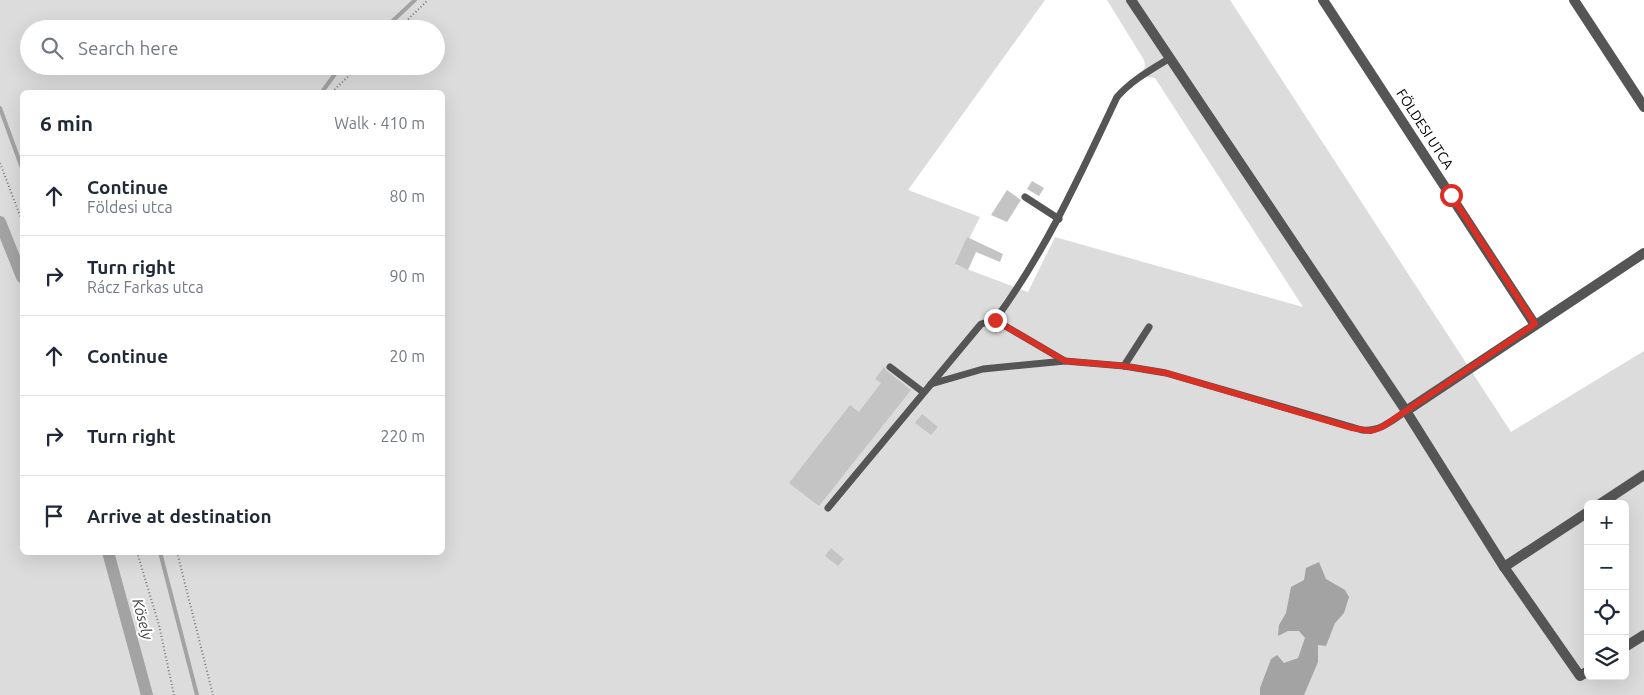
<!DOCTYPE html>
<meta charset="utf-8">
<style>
body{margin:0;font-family:Ubuntu,sans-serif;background:#f6f6f7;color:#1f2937}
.controls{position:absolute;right:15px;bottom:15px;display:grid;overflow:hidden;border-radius:8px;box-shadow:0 5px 20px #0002}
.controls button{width:45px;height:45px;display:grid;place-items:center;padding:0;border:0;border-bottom:1px solid #e0e1e3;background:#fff;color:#1f2937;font:25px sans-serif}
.stop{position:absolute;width:15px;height:15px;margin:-11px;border:4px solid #d93025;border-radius:50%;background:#fff}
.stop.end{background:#d93025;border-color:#fff;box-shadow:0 1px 5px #0008}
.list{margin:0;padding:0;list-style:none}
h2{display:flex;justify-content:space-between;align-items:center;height:65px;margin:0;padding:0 20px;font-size:21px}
h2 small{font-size:16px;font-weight:400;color:#747a83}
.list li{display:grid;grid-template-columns:32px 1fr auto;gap:15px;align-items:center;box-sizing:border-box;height:80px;padding:0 20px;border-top:1px solid #e0e1e3}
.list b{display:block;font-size:19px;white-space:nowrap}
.list p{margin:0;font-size:16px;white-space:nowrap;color:#747a83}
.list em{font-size:16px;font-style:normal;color:#747a83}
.icon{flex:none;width:28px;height:28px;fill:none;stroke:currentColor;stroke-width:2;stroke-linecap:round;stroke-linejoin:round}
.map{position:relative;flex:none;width:1644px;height:695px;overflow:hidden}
.search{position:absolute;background:#fff;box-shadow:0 5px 20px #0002;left:20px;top:20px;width:425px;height:55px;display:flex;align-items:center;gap:12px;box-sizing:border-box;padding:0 18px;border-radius:28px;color:#747a83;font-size:19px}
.panel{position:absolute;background:#fff;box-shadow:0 5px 20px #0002;left:20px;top:90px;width:425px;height:465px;border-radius:8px}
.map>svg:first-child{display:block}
.green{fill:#dcdcdc;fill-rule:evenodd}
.water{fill:#a3a3a3}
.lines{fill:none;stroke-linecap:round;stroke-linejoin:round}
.stream{stroke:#a3a3a3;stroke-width:4}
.canal{stroke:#a3a3a3;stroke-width:12}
.building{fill:#c4c4c4}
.path{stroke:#777;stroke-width:2;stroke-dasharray:1 2.5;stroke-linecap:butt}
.lane{stroke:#555;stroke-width:7}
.street{stroke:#555;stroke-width:10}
.route{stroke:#d93025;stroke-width:6}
.labels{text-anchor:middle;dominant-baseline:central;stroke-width:4;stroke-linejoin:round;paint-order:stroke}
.street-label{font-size:14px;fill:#000;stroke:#fff}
.water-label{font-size:15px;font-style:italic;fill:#444;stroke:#fff}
</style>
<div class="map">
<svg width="1644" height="695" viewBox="0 0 1644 695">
<rect width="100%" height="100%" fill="#fff"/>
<path class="green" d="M 0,0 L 1045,0 L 908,190 L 980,217 L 956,265 L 1028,292 L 1055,237 L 1303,307 L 1155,78 L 1147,77 L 1143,70 L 1145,67 L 1144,60 L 1107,0 L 1230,0 L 1511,432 L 1644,351 L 1644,695 L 0,695 ZM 29,29 L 436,29 L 436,66 L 29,66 ZM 22,92 L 442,92 L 442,552 L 22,552 ZM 1588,504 L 1625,504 L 1625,676 L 1588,676 Z"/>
<path class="water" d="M 1319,562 L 1326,579 L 1345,590 L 1349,597 L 1344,613 L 1335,623 L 1326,646 L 1318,645 L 1318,662 L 1304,695 L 1260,695 L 1260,688 L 1271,659 L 1277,655 L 1284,663 L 1298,658 L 1305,638 L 1299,631 L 1288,631 L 1278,636 L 1279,625 L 1286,613 L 1291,587 L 1304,580 L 1306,568 Z"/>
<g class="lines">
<g class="stream">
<path d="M 384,29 L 415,0"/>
<path d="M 322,92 L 335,74 L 344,66"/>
<path d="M 0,108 L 22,168"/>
<path d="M 160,552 L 197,695"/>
</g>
<g class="canal">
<path d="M 0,222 L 22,277"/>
<path d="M 108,552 L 147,695"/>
</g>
</g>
<g class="building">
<path d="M 1032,181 L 1044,188 L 1039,196 L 1027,189 Z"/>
<path d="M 1007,190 L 1021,200 L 1007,222 L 991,215 Z"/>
<path d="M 967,237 L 1003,254 L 1000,262 L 976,252 L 968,270 L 955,264 Z"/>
<path d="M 884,367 L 887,371 L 911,390 L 819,506 L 789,483 L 850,405 L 859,412 L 881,383 L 875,379 Z"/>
<path d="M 922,414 L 938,427 L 931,435 L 915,423 Z"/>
<path d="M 831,548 L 844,559 L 838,566 L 825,556 Z"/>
</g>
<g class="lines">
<g class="path">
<path d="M 398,29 L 428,0"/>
<path d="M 332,92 L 359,66"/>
<path d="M 0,163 L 22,221"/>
<path d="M 137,552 L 159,625 L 174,695"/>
<path d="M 177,552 L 213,695"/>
</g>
<g class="lane">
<path d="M 1025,197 L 1059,219"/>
<path d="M 995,320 C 1046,251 1081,173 1117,97 C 1132,80 1152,69 1170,58"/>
<path d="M 1124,366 L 1149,327"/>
<path d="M 890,367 L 923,392"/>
<path d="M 931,384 L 983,369 L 1065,361"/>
<path d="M 828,508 L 981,324 L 995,320 L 1065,361 L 1124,366 L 1166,373 L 1362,430 C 1379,432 1392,421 1406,411"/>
</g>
<g class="street">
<path d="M 1131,0 L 1406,411 L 1504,567 L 1580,676 L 1588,671"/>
<path d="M 1323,0 L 1535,325"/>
<path d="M 1574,0 L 1644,107"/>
<path d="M 1406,411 L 1644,253"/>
<path d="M 1600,504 L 1644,475"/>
<path d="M 1504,567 L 1588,512"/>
<path d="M 1625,647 L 1644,635"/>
</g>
</g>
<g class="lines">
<path class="route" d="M 995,320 L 1065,361 L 1124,366 L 1166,373 L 1352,428 L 1371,431 L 1382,427 L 1535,324 L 1451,195"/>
</g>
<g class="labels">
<g class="street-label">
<text transform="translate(1425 129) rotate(57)">FÖLDESI UTCA</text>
</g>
<g class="water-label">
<text transform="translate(143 619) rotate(75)">Kösely</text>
</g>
</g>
</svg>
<div class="controls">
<button>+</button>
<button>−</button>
<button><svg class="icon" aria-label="locate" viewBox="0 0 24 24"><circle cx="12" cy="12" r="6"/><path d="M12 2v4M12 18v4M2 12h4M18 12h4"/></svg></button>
<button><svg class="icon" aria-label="layers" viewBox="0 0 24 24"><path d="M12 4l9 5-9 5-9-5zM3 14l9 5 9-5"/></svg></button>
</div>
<div class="stop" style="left:1451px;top:195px"></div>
<div class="stop end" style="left:995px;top:320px"></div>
<div class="search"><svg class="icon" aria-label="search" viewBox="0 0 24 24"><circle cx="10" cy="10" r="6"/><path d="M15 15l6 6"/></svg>Search here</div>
<section class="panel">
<h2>6 min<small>Walk · 410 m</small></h2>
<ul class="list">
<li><svg class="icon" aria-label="ahead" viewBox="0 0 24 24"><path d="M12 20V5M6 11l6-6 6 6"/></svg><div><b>Continue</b><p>Földesi utca</p></div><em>80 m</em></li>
<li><svg class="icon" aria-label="right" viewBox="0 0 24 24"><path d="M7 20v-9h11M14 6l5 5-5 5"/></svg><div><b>Turn right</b><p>Rácz Farkas utca</p></div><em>90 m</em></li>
<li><svg class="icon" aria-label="ahead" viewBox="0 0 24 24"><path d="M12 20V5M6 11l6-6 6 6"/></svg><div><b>Continue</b></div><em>20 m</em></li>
<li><svg class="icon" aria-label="right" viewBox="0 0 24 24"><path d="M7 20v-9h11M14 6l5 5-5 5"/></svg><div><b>Turn right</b></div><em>220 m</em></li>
<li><svg class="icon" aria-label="arrive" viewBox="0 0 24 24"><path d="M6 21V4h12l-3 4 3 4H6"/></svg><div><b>Arrive at destination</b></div></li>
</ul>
</section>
</div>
